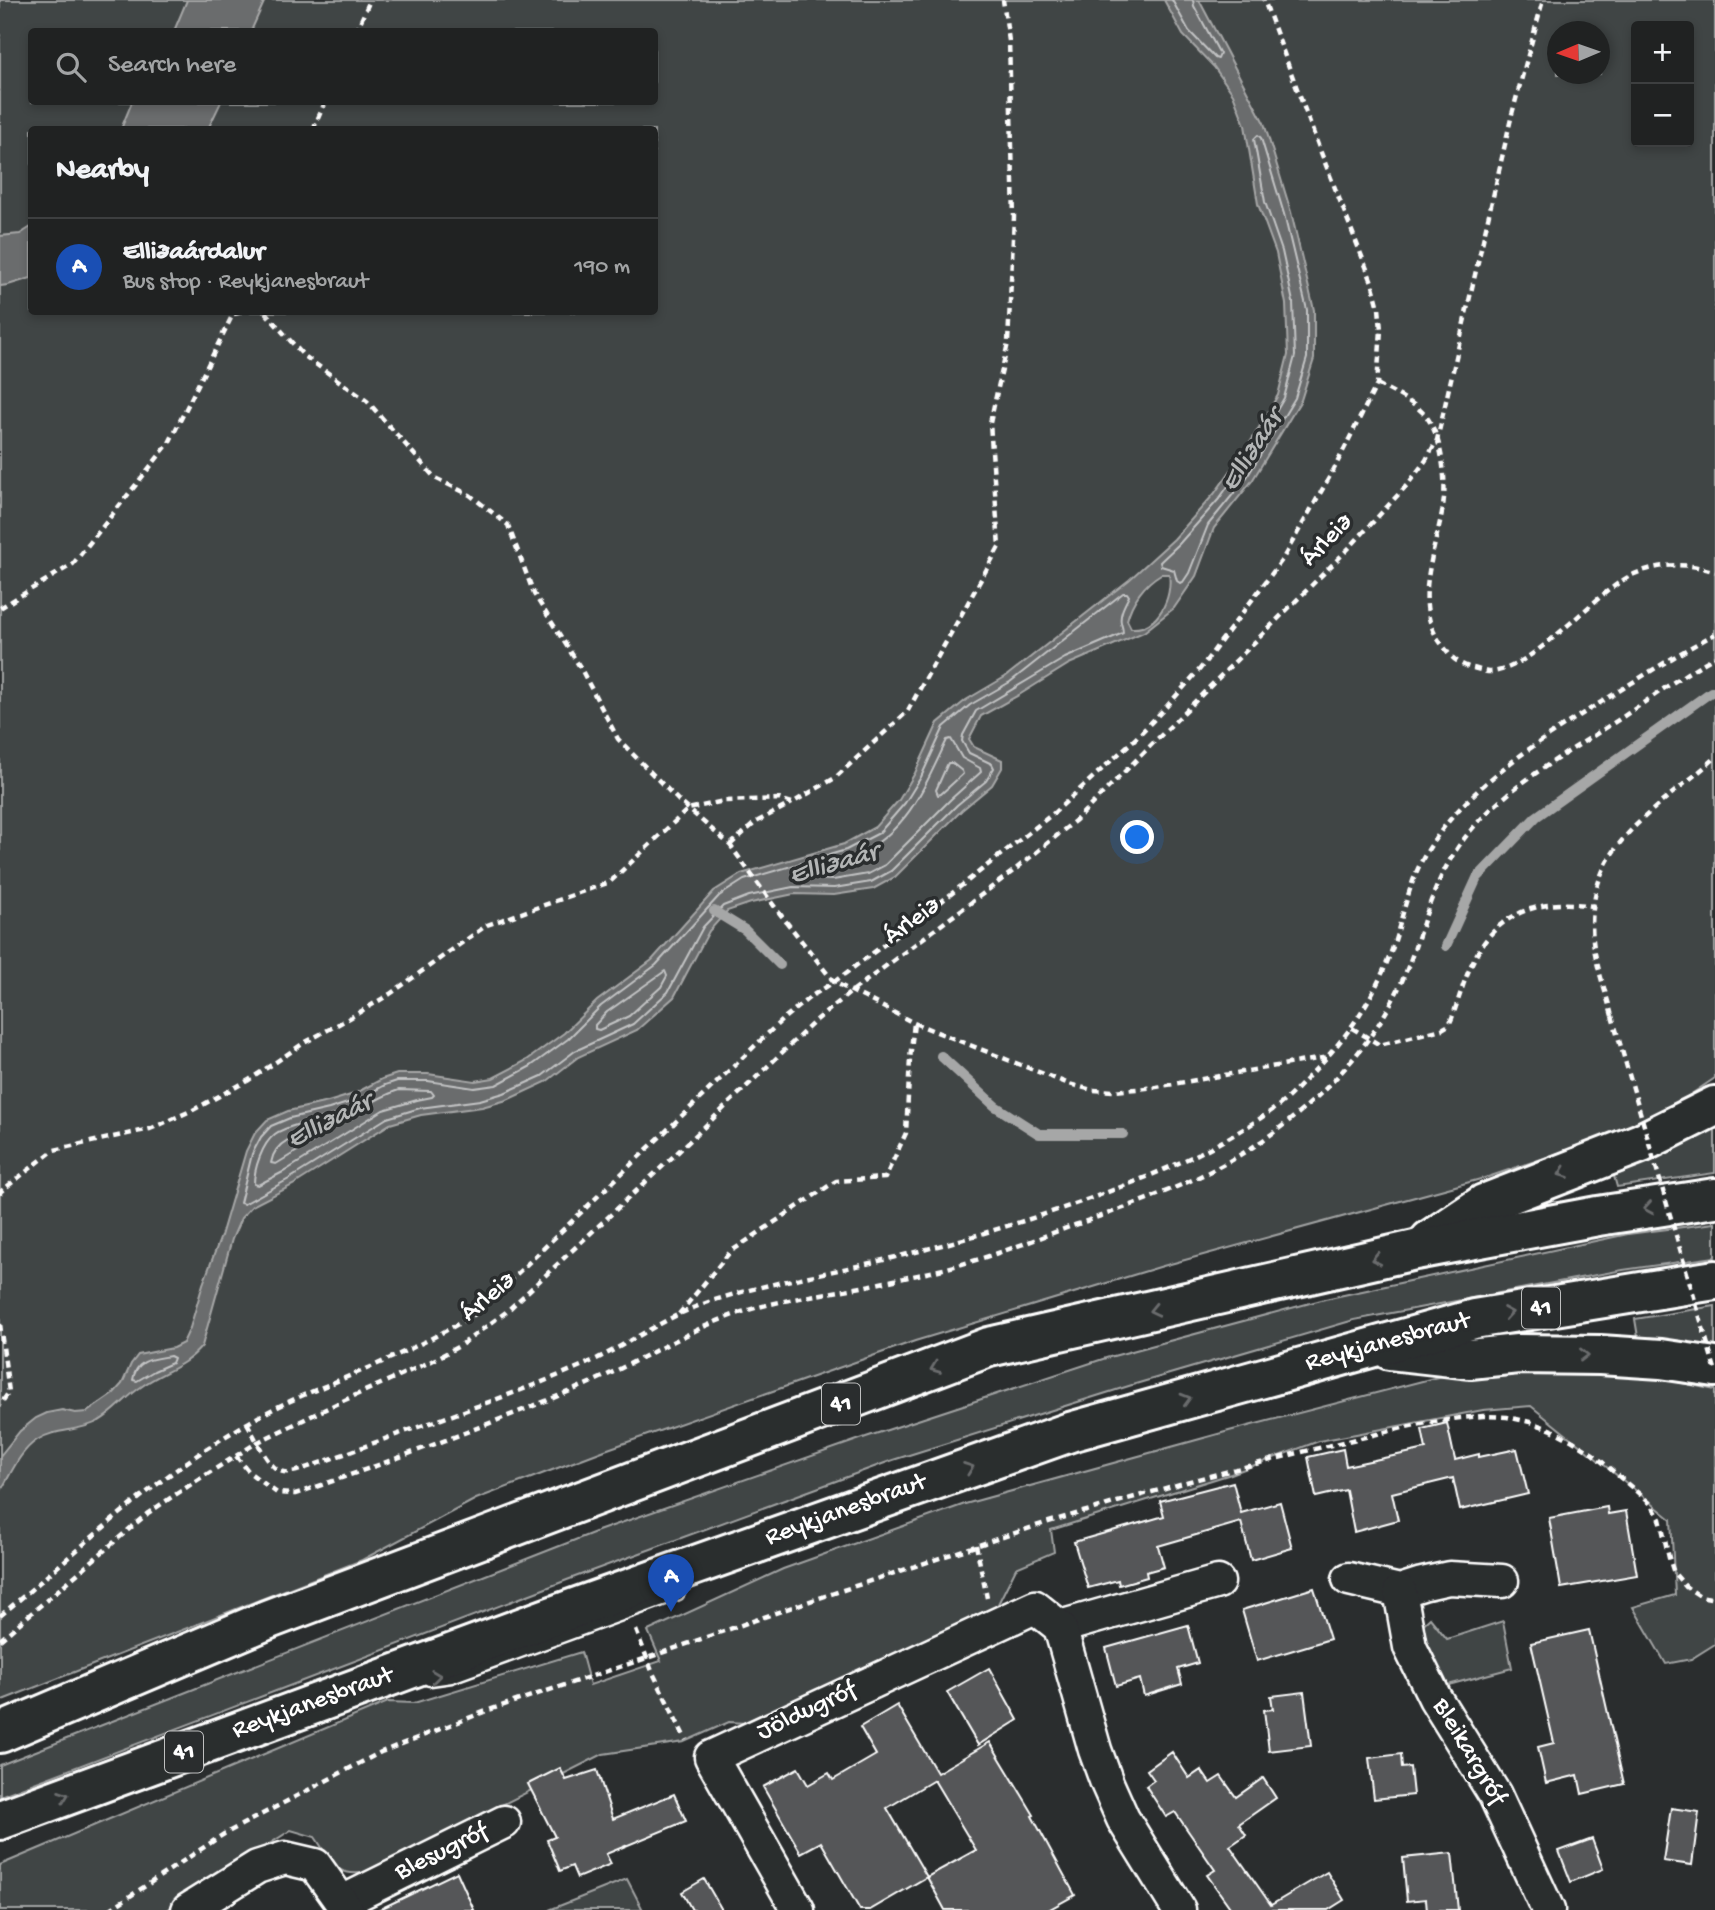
<!DOCTYPE html>
<meta charset="utf-8">
<style>
body{margin:0;font-family:"Gochi Hand",sans-serif;background:#282a2a;color:#f1f3f6}
.controls{position:absolute;right:21px;top:21px;display:grid;overflow:hidden;border-radius:7px;box-shadow:0 4px 10px #0003}
.controls button{width:63px;height:63px;display:grid;place-items:center;padding:0;border:0;border-bottom:2px solid #3d3f40;background:#202222;color:#f1f3f6;font:35px sans-serif}
.compass{position:absolute;left:1547px;top:21px;width:63px;height:63px;border-radius:50%;background:#202222;box-shadow:0 4px 10px #0003;rotate:268deg}
.you{position:absolute;left:1138px;top:838px;width:24px;height:24px;margin:-18px;border:5px solid #fff;border-radius:50%;background:#1a73e8;box-shadow:0 0 0 10px #1a73e833}
.badge{display:grid;place-items:center;width:46px;height:46px;border-radius:50%;background:#ffd166;color:#fff;font-size:23px;font-weight:700}
.pin{position:absolute;translate:-50% -58px;filter:drop-shadow(0 2px 4px #0008)}
.pin::after{content:'';position:absolute;top:37px;width:24px;height:21px;background:inherit;clip-path:polygon(0 0,100% 0,50% 100%)}
.list{margin:0;padding:0;list-style:none}
h2{display:flex;justify-content:space-between;align-items:center;height:91px;margin:0;padding:0 28px;font-size:30px}
h2 small{font-size:23px;font-weight:400;color:#a2a4a5}
.list li{display:grid;grid-template-columns:46px 1fr auto;gap:21px;align-items:center;box-sizing:border-box;height:98px;padding:0 28px;border-top:2px solid #3d3f40}
.list b{display:block;font-size:26px;white-space:nowrap}
.list p{margin:0;font-size:23px;white-space:nowrap;color:#a2a4a5}
.list em{font-size:23px;font-style:normal;color:#a2a4a5}
.icon{flex:none;width:38px;height:38px;fill:none;stroke:currentColor;stroke-width:2;stroke-linecap:round;stroke-linejoin:round}
.map{position:relative;flex:none;width:1715px;height:1910px;overflow:hidden}
.search{position:absolute;background:#202222;box-shadow:0 4px 10px #0003;left:28px;top:28px;width:630px;height:77px;display:flex;align-items:center;gap:18px;box-sizing:border-box;padding:0 24px;border-radius:7px;color:#a2a4a5;font-size:26px}
.panel{position:absolute;background:#202222;box-shadow:0 4px 10px #0003;left:28px;top:126px;width:630px;height:189px;border-radius:7px}
.map>svg:first-child{display:block}
.green{fill:#414445;stroke:#a0a2a2;stroke-width:2;fill-rule:evenodd}
.water{fill:#6a6c6d;stroke:#a6a7a7;stroke-width:2;fill-rule:evenodd}
.lines{fill:none;stroke-linecap:round;stroke-linejoin:round}
.shore{stroke:#c3c4c5;stroke-width:2}
.stream{stroke:#a6a7a7;stroke-width:10}
.building{fill:#555758;stroke:#fff;stroke-width:2;fill-rule:evenodd}
.service-casing{stroke:#fff;stroke-width:21}
.minor-casing{stroke:#fff;stroke-width:37}
.trunk-casing{stroke:#fff;stroke-width:44}
.path{stroke:#fff;stroke-width:4.5;stroke-dasharray:7 5;stroke-linecap:butt}
.service{stroke:#2a2d2e;stroke-width:16}
.minor{stroke:#2a2d2e;stroke-width:32}
.trunk{stroke:#2a2d2e;stroke-width:38}
.path-bridge{stroke:#fff;stroke-width:4.5;stroke-dasharray:7 5;stroke-linecap:butt}
.oneway{stroke:#6a6c6d}
.labels{text-anchor:middle;dominant-baseline:central;stroke-width:7;stroke-linejoin:round;paint-order:stroke}
.shield{fill:#2a2d2e;stroke:#bfc0c0;stroke-width:2}
.shield-label{font-size:24px;font-weight:bold;fill:#fff}
.street-label{font-size:26px;fill:#fff;stroke:#2a2d2e}
.water-label{font-size:28px;font-style:italic;fill:#b4b6b6;stroke:#2a2d2e}
</style>
<div class="map">
<svg width="1715" height="1910" viewBox="0 0 1715 1910">
<rect width="100%" height="100%" fill="#2a2d2e"/>
<filter id="ink" filterUnits="userSpaceOnUse"><feTurbulence type="fractalNoise" baseFrequency=".0143" numOctaves="2"/><feDisplacementMap in="SourceGraphic" scale="14" xChannelSelector="R" yChannelSelector="G"/><feConvolveMatrix kernelMatrix="1 2 1 2 8 2 1 2 1" color-interpolation-filters="sRGB"/></filter>
<g filter="url(#ink)">
<g class="green">
<path d="M 0,0 L 1715,0 L 1715,1078 L 1681,1101 L 1606,1137 L 1488,1177 L 1163,1266 L 915,1341 L 605,1450 L 476,1499 L 362,1560 L 0,1701 ZM 1636,26 L 1689,26 L 1689,142 L 1636,142 ZM 32,32 L 654,32 L 654,102 L 32,102 ZM 1558,32 L 1600,32 L 1600,74 L 1558,74 ZM 32,130 L 654,130 L 654,312 L 32,312 Z"/>
<path d="M 1715,1126 L 1715,1173 L 1617,1187 L 1612,1169 Z"/>
<path d="M 1715,1223 L 1715,1257 L 1623,1270 L 1354,1320 L 1132,1385 L 893,1460 L 575,1577 L 0,1796 L 0,1765 L 598,1531 L 866,1437 L 1106,1358 L 1325,1299 L 1628,1234 Z"/>
<path d="M 1715,1306 L 1715,1347 L 1638,1337 L 1635,1319 Z"/>
<path d="M 1621,1370 L 1715,1390 L 1715,1644 L 1691,1659 L 1666,1664 L 1633,1607 L 1675,1595 L 1671,1519 L 1531,1406 L 1483,1410 L 1319,1441 L 1231,1474 L 1051,1530 L 1054,1552 L 1016,1568 L 997,1606 L 746,1723 L 729,1722 L 684,1742 L 603,1754 L 369,1872 C 334,1878 333,1863 315,1837 L 291,1830 L 167,1910 L 0,1910 L 0,1865 L 388,1702 L 414,1703 L 581,1652 L 590,1685 L 661,1661 L 648,1631 L 783,1569 L 965,1504 L 1229,1431 L 1457,1372 Z"/>
<path d="M 1430,1618 L 1447,1639 L 1503,1621 L 1512,1668 L 1448,1685 L 1425,1651 L 1419,1628 Z"/>
<path d="M 627,1879 L 643,1910 L 549,1910 Z"/>
</g>
<g class="water">
<path d="M 187,0 L 265,0 L 251,31 L 174,31 Z"/>
<path d="M 1164,0 L 1199,0 L 1264,123 L 1291,212 L 1314,310 L 1314,359 L 1301,400 L 1252,481 L 1214,528 L 1196,576 L 1174,608 L 1144,632 L 1069,664 L 1019,695 L 981,716 L 969,739 L 974,747 L 1002,760 L 1002,768 L 992,785 L 962,810 L 895,877 L 873,889 L 834,895 L 794,894 L 751,903 L 727,911 L 709,931 L 674,997 L 637,1030 L 578,1057 L 546,1082 L 507,1100 L 482,1107 L 421,1115 L 390,1124 L 293,1185 L 252,1206 L 241,1218 L 232,1239 L 202,1346 C 184,1368 163,1371 141,1387 C 126,1397 114,1413 99,1421 C 80,1432 55,1428 37,1440 C 19,1452 11,1474 0,1492 L 0,1456 L 20,1431 L 36,1418 L 47,1413 L 62,1410 L 75,1413 L 87,1412 L 113,1394 L 122,1384 L 131,1364 L 138,1355 L 173,1348 L 183,1343 L 190,1328 L 203,1284 L 221,1236 L 246,1151 L 255,1133 L 267,1120 L 288,1111 L 328,1102 L 354,1094 L 382,1079 L 397,1074 L 428,1074 L 475,1081 L 493,1078 L 527,1060 L 564,1033 L 597,1001 L 652,960 L 714,891 L 741,874 L 844,844 L 875,827 L 899,800 L 915,773 L 938,723 L 966,700 L 1005,677 L 1129,580 L 1174,539 L 1214,494 L 1247,448 L 1278,395 L 1288,355 L 1286,304 L 1276,253 L 1258,204 L 1245,125 L 1233,94 L 1214,67 L 1183,35 ZM 1161,574 L 1169,574 C 1173,597 1158,630 1131,628 L 1127,620 C 1132,601 1144,584 1161,574 Z"/>
<path d="M 132,102 L 221,102 L 208,129 L 121,129 Z"/>
<path d="M 31,227 L 31,278 L 8,285 L 0,286 L 0,236 L 20,234 Z"/>
</g>
<g class="lines">
<g class="shore">
<path d="M 1172,0 L 1189,31 L 1215,58 L 1218,59 L 1220,54 L 1194,6 L 1193,0"/>
<path d="M 1258,135 L 1261,138 L 1284,214 L 1307,310 L 1307,358 L 1295,398 L 1247,477 L 1208,525 L 1189,573 L 1183,582 L 1180,583 L 1177,581 L 1174,570 L 1161,566 L 1160,562 L 1179,544 L 1219,499 L 1253,451 L 1284,398 L 1295,356 L 1293,302 L 1282,251 L 1265,202 L 1254,139 Z"/>
<path d="M 1123,593 L 1127,593 L 1129,596 C 1125,604 1119,614 1121,623 C 1122,626 1123,629 1123,633 L 1065,658 L 976,711 L 963,735 L 962,741 L 969,753 L 992,764 L 994,768 L 986,781 L 957,805 L 891,871 L 871,882 L 834,888 L 793,887 L 749,896 L 723,906 L 703,927 L 668,992 L 633,1024 L 575,1051 L 542,1076 L 504,1093 L 480,1100 L 420,1108 L 387,1118 L 289,1179 L 244,1204 L 240,1203 L 252,1154 L 261,1137 L 271,1126 L 290,1118 L 329,1109 L 357,1100 L 385,1085 L 397,1081 L 428,1081 L 474,1088 L 496,1085 L 531,1066 L 568,1039 L 601,1006 L 656,965 L 719,896 L 744,880 L 846,850 L 879,833 L 905,803 L 921,777 L 944,727 L 970,705 L 1010,682 Z"/>
<path d="M 951,739 L 962,758 L 980,768 L 981,772 L 951,799 L 885,865 L 868,874 L 833,880 L 801,878 L 800,875 L 802,872 C 818,868 834,864 849,858 C 907,835 922,791 947,740 Z"/>
<path d="M 948,763 L 952,763 L 962,771 L 963,774 L 941,794 L 938,795 L 936,790 Z"/>
<path d="M 665,971 L 667,976 L 661,987 L 629,1016 L 599,1030 L 595,1029 L 595,1025 L 607,1012 Z"/>
<path d="M 399,1090 L 431,1091 L 434,1095 L 432,1097 L 417,1100 L 383,1110 L 285,1171 L 258,1185 L 254,1184 C 254,1169 262,1144 275,1134 C 288,1124 335,1116 354,1110 C 370,1105 383,1095 399,1090 Z"/>
<path d="M 316,1132 L 320,1134 L 319,1138 L 276,1164 L 271,1163 C 275,1140 296,1136 316,1132 Z"/>
<path d="M 170,1356 L 174,1358 L 172,1363 L 154,1371 L 137,1381 L 133,1380 C 136,1359 152,1359 170,1356 Z"/>
</g>
<g class="stream">
<path d="M 714,911 L 745,930 L 780,965"/>
<path d="M 1446,946 L 1477,878 L 1536,817 L 1711,692 L 1715,692"/>
<path d="M 941,1056 L 995,1106 L 1039,1134 L 1123,1134"/>
</g>
</g>
<g class="building">
<path d="M 1447,1423 L 1455,1460 L 1479,1454 L 1479,1457 L 1517,1449 L 1528,1494 L 1460,1510 L 1453,1478 L 1392,1493 L 1398,1520 L 1354,1532 L 1346,1490 L 1316,1497 L 1308,1457 L 1343,1449 L 1346,1466 L 1426,1449 L 1422,1429 Z"/>
<path d="M 1233,1482 L 1241,1513 L 1280,1502 L 1292,1548 L 1251,1560 L 1241,1522 L 1158,1546 L 1164,1567 L 1146,1572 L 1147,1577 L 1119,1585 L 1118,1580 L 1088,1588 L 1074,1542 L 1164,1516 L 1160,1501 Z"/>
<path d="M 1607,1507 L 1608,1514 L 1626,1511 L 1637,1575 L 1561,1588 L 1549,1518 Z"/>
<path d="M 1314,1588 L 1330,1639 L 1257,1661 L 1242,1610 Z"/>
<path d="M 1188,1625 L 1198,1663 L 1178,1669 L 1182,1684 L 1144,1696 L 1140,1679 L 1116,1686 L 1106,1648 Z"/>
<path d="M 1589,1630 L 1624,1784 L 1582,1794 L 1578,1775 L 1546,1783 L 1538,1747 L 1554,1743 L 1531,1643 Z"/>
<path d="M 989,1668 L 1018,1720 L 978,1745 L 947,1692 Z"/>
<path d="M 1304,1692 L 1311,1746 L 1269,1751 L 1264,1710 L 1273,1709 L 1271,1696 Z"/>
<path d="M 897,1705 L 937,1773 L 990,1742 L 1034,1815 L 1032,1816 L 1075,1895 L 1048,1910 L 945,1910 L 927,1877 L 870,1910 L 860,1910 L 821,1842 L 801,1853 L 763,1787 L 798,1768 L 808,1785 L 829,1773 L 833,1780 L 876,1755 L 860,1727 ZM 934,1780 L 976,1850 L 927,1877 L 887,1808 Z"/>
<path d="M 1172,1752 L 1189,1778 L 1201,1770 L 1210,1783 L 1221,1776 L 1236,1797 L 1263,1778 L 1276,1798 L 1239,1824 L 1246,1835 L 1230,1846 L 1271,1905 L 1327,1872 L 1344,1900 L 1328,1910 L 1232,1910 L 1207,1875 L 1215,1870 L 1175,1812 L 1166,1817 L 1146,1786 L 1154,1780 L 1147,1770 Z"/>
<path d="M 1401,1754 L 1402,1768 L 1410,1767 L 1413,1795 L 1374,1799 L 1369,1758 Z"/>
<path d="M 560,1768 L 566,1780 L 597,1770 L 613,1819 L 674,1794 L 686,1821 L 606,1854 L 611,1864 L 577,1878 L 572,1866 L 560,1871 L 547,1840 L 555,1837 L 528,1784 Z"/>
<path d="M 1671,1808 L 1699,1812 L 1692,1865 L 1663,1861 Z"/>
<path d="M 1592,1839 L 1603,1869 L 1571,1882 L 1559,1851 Z"/>
<path d="M 1452,1853 L 1458,1910 L 1427,1910 L 1426,1899 L 1407,1901 L 1403,1858 Z"/>
<path d="M 457,1872 L 474,1910 L 378,1910 Z"/>
<path d="M 704,1879 L 722,1910 L 692,1910 L 682,1892 Z"/>
</g>
<g class="lines">
<g class="service-casing">
<path id="service" d="M 430,1677 L 451,1674 L 676,1592"/>
</g>
<g class="minor-casing">
<g id="minor">
<path d="M 1349,1579 L 1400,1591 L 1422,1584 L 1449,1578 L 1502,1581"/>
<path d="M 1400,1591 L 1410,1647 L 1435,1698 L 1495,1795 L 1548,1910"/>
<path d="M 1060,1627 L 1218,1582"/>
<path d="M 342,1902 L 504,1822"/>
<path d="M 188,1910 L 257,1867 L 285,1858 L 315,1865 L 347,1910"/>
<path d="M 798,1910 L 711,1757 L 1035,1607 L 1060,1627 L 1095,1750 L 1107,1783 L 1123,1819 L 1179,1910"/>
</g>
</g>
<g class="trunk-casing">
<g id="trunk">
<path d="M 1430,1240 L 1484,1204 L 1641,1143 L 1715,1106"/>
<path d="M 1390,1350 L 1470,1359 L 1518,1354 L 1600,1355 L 1661,1359 L 1715,1367"/>
<path d="M 0,1733 L 269,1619 L 989,1347 L 1415,1250 L 1598,1216 L 1715,1198"/>
<path d="M 0,1820 L 572,1609 L 1070,1432 L 1474,1319 L 1715,1280"/>
</g>
</g>
<g class="path">
<path d="M 356,32 L 370,0"/>
<path d="M 313,130 L 325,102"/>
<path d="M 265,312 L 303,355 L 367,401 L 435,478 L 470,495 L 508,525 L 534,594 L 580,667 L 618,739 L 679,801 L 730,845 L 777,910 L 834,982 L 914,1023 L 1069,1084 L 1092,1090 L 1115,1091 L 1156,1087 L 1328,1057"/>
<path d="M 234,314 L 244,312"/>
<path d="M 1377,384 C 1394,393 1414,402 1426,416 C 1441,435 1446,475 1444,498 C 1442,519 1435,540 1431,561 C 1426,585 1423,611 1435,634 C 1438,640 1443,646 1447,651 C 1453,660 1463,666 1473,668 C 1478,669 1483,671 1488,672 C 1531,673 1591,595 1632,575 C 1659,563 1688,562 1715,572"/>
<path d="M 0,608 L 73,564 L 169,443 L 234,312"/>
<path d="M 730,845 L 756,822 L 792,803"/>
<path d="M 1612,1016 C 1606,993 1598,971 1594,948 C 1589,916 1594,881 1612,854 C 1635,818 1683,787 1715,758"/>
<path d="M 1352,1028 L 1380,1045 L 1442,1029 L 1449,1025 L 1452,1018 C 1460,996 1466,972 1478,952 C 1503,908 1547,899 1593,906"/>
<path d="M 0,1195 L 0,1192 L 54,1150 L 150,1129 L 193,1110 L 249,1080 L 304,1043 L 355,1015 L 390,994 L 487,925 L 610,882 L 688,809 L 724,801 L 779,799 L 792,803 L 835,778 L 907,712 L 999,547 L 990,423 L 1008,343 L 1014,217 L 1009,41 L 1003,0"/>
<path d="M 679,1314 L 730,1252 L 836,1181 L 885,1178 L 906,1133 L 910,1059 L 914,1023"/>
<path d="M 0,1324 L 9,1392 L 0,1405"/>
<path d="M 247,1423 C 255,1436 266,1465 280,1471 C 285,1473 291,1472 297,1471 C 340,1456 383,1439 427,1424 C 481,1405 535,1386 588,1363 C 627,1345 662,1319 703,1304 C 760,1284 820,1275 879,1261 C 943,1246 1007,1227 1069,1206 C 1143,1180 1215,1152 1278,1106 C 1290,1097 1299,1086 1309,1076 C 1346,1039 1371,1003 1390,955 C 1403,920 1408,881 1428,850 C 1470,782 1545,737 1611,696 C 1646,674 1679,653 1715,634"/>
<path d="M 236,1456 L 250,1473 L 277,1493 L 295,1494 C 393,1461 490,1424 585,1385 C 637,1363 689,1329 742,1312 C 788,1297 838,1293 885,1282 C 913,1276 942,1270 969,1262 C 1005,1252 1040,1237 1075,1225 C 1145,1201 1218,1175 1277,1130 C 1334,1088 1384,1031 1409,964 C 1422,929 1431,892 1450,860 C 1486,796 1562,757 1621,718 C 1652,698 1682,674 1715,657"/>
<path d="M 976,1545 L 987,1598"/>
<path d="M 0,1616 C 80,1549 156,1476 246,1424 C 286,1400 329,1385 371,1367 C 407,1351 442,1334 475,1314 L 783,1019 L 810,997 L 834,982 L 937,905 L 1055,812 L 1135,739 L 1167,706 L 1200,669 L 1282,560 L 1334,469 L 1377,384 L 1381,330 L 1379,308 L 1372,282 L 1318,145 L 1264,0"/>
<path d="M 636,1630 L 652,1671 L 686,1740"/>
<path d="M 0,1640 L 148,1513 L 193,1483 L 258,1442 L 338,1403 L 430,1362 L 461,1345 L 506,1312 L 678,1152 L 813,1023 L 851,992 L 1012,872 L 1076,820 L 1349,548 L 1408,484 L 1426,460 L 1437,440 L 1512,114 L 1543,0"/>
<path d="M 109,1910 L 224,1834 L 381,1752 L 489,1710 L 647,1658 L 801,1604 L 1045,1523 L 1190,1481 L 1302,1452 L 1415,1425 L 1460,1418 L 1483,1416 L 1507,1417 L 1530,1422 L 1552,1430 L 1573,1441 L 1593,1454 L 1651,1504 L 1660,1519 L 1669,1558 L 1674,1573 L 1686,1587 L 1700,1596 L 1715,1599"/>
</g>
<use href="#service" class="service"/>
<use href="#minor" class="minor"/>
<use href="#trunk" class="trunk"/>
<path class="path-bridge" d="M 1612,1016 L 1715,1369"/>
</g>
<defs><path id="oneway-chevron" d="M-2-3.5L2.5 0L-2 3.5" fill="none" stroke-width="1.6" stroke-linecap="round" stroke-linejoin="round" transform="scale(1.75)"/></defs>
<g class="oneway">
<use href="#oneway-chevron" transform="translate(1563 1173) rotate(159)"/>
<use href="#oneway-chevron" transform="translate(1648 1208) rotate(171)"/>
<use href="#oneway-chevron" transform="translate(1376 1259) rotate(167)"/>
<use href="#oneway-chevron" transform="translate(1154 1310) rotate(167)"/>
<use href="#oneway-chevron" transform="translate(1508 1313) rotate(-9)"/>
<use href="#oneway-chevron" transform="translate(1584 1355)"/>
<use href="#oneway-chevron" transform="translate(935 1368) rotate(159)"/>
<use href="#oneway-chevron" transform="translate(1186 1399) rotate(-16)"/>
<use href="#oneway-chevron" transform="translate(969 1468) rotate(-20)"/>
<use href="#oneway-chevron" transform="translate(436 1676) rotate(-7)"/>
<use href="#oneway-chevron" transform="translate(64 1796) rotate(-20)"/>
</g>
</g>
<g class="labels">
<g class="shield">
<rect x="1522" y="1287.5" width="38" height="41" rx="5"/>
<rect x="822" y="1383.5" width="38" height="41" rx="5"/>
<rect x="165" y="1731.5" width="38" height="41" rx="5"/>
</g>
<g class="shield-label">
<text x="1541" y="1308">41</text>
<text x="841" y="1404">41</text>
<text x="184" y="1752">41</text>
</g>
<g class="street-label">
<text transform="translate(1328 541) rotate(-46)">Árleið</text>
<text transform="translate(913 922) rotate(-36)">Árleið</text>
<text transform="translate(489 1298) rotate(-40)">Árleið</text>
<text transform="translate(1388 1343) rotate(-15)">Reykjanesbraut</text>
<text transform="translate(846 1511) rotate(-20)">Reykjanesbraut</text>
<text transform="translate(313 1704) rotate(-20)">Reykjanesbraut</text>
<text transform="translate(807 1712) rotate(-25)">Jöldugróf</text>
<text transform="translate(1468 1752) rotate(59)">Bleikargróf</text>
<text transform="translate(442 1853) rotate(-26)">Blesugróf</text>
</g>
<g class="water-label">
<text transform="translate(1253 451) rotate(-57)">Elliðaár</text>
<text transform="translate(834 865) rotate(-16)">Elliðaár</text>
<text transform="translate(330 1122) rotate(-27)">Elliðaár</text>
</g>
</g>
</svg>
<div class="controls">
<button>+</button>
<button>−</button>
</div>
<svg class="compass" viewBox="-18 -18 36 36"><path d="M0-13l5 13h-10z" fill="#e53935"/><path d="M0 13l5-13h-10z" fill="#a2a4a5"/></svg>
<div class="you"></div>
<div class="pin badge" style="left:671px;top:1612px;background:#1a4fb4">A</div>
<div class="search"><svg class="icon" aria-label="search" viewBox="0 0 24 24"><circle cx="10" cy="10" r="6"/><path d="M15 15l6 6"/></svg>Search here</div>
<section class="panel">
<h2>Nearby<small></small></h2>
<ul class="list">
<li><span class="badge" style="background:#1a4fb4">A</span><div><b>Elliðaárdalur</b><p>Bus stop · Reykjanesbraut</p></div><em>190 m</em></li>
</ul>
</section>
</div>
